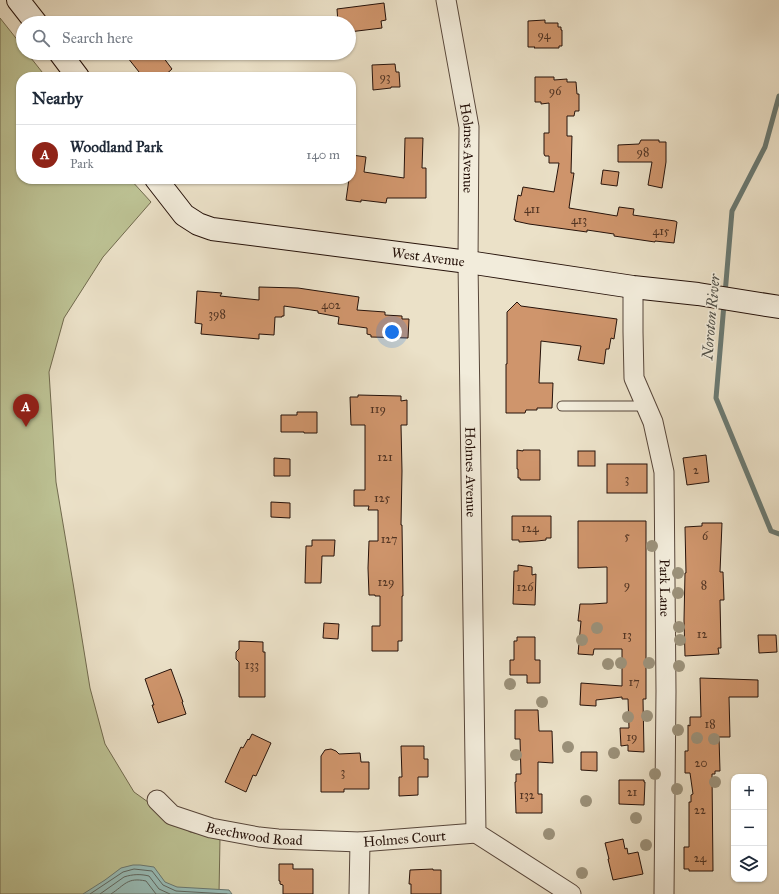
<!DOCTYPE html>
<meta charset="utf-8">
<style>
body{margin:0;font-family:"IM FELL Great Primer",serif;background:#f2f2f3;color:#1f2937}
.controls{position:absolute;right:12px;bottom:12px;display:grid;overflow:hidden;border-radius:8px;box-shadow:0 1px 3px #0004}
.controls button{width:36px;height:36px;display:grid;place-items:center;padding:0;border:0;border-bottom:1px solid #e0e1e3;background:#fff;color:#1f2937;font:20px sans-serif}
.you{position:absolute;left:392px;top:332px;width:14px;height:14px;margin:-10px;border:3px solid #fff;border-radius:50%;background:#1a73e8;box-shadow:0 0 0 6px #1a73e833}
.badge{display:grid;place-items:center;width:26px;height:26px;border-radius:50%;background:#8f2418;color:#fff;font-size:13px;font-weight:700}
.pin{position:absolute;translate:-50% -33px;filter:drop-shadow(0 1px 2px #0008)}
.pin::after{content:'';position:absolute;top:21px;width:14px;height:12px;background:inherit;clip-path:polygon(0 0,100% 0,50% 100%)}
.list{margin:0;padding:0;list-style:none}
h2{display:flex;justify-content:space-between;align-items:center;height:52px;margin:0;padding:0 16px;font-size:17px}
h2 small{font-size:13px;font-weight:400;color:#747a83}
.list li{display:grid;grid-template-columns:26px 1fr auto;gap:12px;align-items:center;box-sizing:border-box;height:60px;padding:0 16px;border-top:1px solid #e0e1e3}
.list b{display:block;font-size:15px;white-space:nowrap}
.list p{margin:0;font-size:13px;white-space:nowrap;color:#747a83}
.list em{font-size:13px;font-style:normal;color:#747a83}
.icon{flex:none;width:22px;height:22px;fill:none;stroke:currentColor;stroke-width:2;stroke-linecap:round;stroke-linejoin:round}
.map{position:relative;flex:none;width:779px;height:894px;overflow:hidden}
.search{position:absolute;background:#fff;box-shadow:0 1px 3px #0004;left:16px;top:16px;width:340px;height:44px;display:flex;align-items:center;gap:10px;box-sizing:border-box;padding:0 14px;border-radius:22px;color:#747a83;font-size:15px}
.panel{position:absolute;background:#fff;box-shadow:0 1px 3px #0004;left:16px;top:72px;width:340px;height:112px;border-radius:16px}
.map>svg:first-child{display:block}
.green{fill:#bcc193;stroke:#716a4e}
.water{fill:#98bdb8;stroke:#6a7972}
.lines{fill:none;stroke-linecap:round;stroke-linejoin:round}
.shore{stroke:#5f6861;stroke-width:1}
.stream{stroke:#6a7972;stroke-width:5}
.building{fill:#cf956c;stroke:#26120a}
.service-casing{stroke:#57463a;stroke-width:11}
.minor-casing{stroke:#57463a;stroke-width:21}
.secondary-casing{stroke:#26120a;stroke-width:24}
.service{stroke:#f2ecdb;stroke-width:9}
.minor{stroke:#f2ecdb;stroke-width:19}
.secondary{stroke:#f2ecdb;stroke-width:22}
.tree{fill:#9b917a}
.labels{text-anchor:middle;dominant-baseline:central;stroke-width:3.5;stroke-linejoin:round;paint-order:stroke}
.number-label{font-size:12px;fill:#503322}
.street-label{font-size:14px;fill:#26120a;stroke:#f2ecdb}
.water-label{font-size:15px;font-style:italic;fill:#4e4e47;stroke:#f2ecdb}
</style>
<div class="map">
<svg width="779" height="894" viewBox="0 0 779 894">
<rect width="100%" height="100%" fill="#ebe1c8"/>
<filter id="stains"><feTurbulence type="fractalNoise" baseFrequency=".005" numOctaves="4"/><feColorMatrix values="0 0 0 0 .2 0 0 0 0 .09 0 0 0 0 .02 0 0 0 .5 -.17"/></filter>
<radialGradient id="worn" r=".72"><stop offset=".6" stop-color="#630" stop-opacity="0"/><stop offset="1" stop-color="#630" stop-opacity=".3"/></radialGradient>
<path class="green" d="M 0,18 L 23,47 L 23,53 L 27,53 L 46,77 L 21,77 L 21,179 L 130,179 L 151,202 L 103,257 L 64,318 L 49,372 L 56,482 L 73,583 L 90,688 L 105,744 L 134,792 L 190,832 L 220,838 L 219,894 L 0,894 Z"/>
<path class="water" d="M 133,865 L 140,865 L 154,867 L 165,882 L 177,887 L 229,890 L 232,894 L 83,894 L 105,880 L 121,868 Z"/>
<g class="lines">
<g class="shore">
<path d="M 90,894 L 123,872 L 134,869 L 152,871 L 163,885 L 176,891 L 227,894"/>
<path d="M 100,894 L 124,877 C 133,874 141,874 149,876 L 159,889 L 170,894"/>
<path d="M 111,894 C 125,885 127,877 146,881 L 156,894"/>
</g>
<g class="stream">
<path d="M 725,294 L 732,211 L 765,147 L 779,96"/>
<path d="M 724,304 L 716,398 L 771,531 L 779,534"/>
</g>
</g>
<g class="building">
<path d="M 384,3 L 386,20 L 381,21 L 382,28 L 349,32 L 349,23 L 338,23 L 337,9 Z"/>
<path d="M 545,20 L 545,23 L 558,23 L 558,27 L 561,27 L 561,30 L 562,30 L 562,46 L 559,46 L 559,48 L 534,48 L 535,47 L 528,47 L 528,21 Z"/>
<path d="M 124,53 L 160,53 L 172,69 L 163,77 L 143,77 Z"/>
<path d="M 395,64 L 396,72 L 399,72 L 400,87 L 391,87 L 391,88 L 373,90 L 372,65 Z"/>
<path d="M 535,77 L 554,77 L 554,80 L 567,79 L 567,82 L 576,82 L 577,94 L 579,94 L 579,111 L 575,111 L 574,116 L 567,116 L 567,136 L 572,136 L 571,173 L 574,173 L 569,208 L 617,216 L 619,207 L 634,209 L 633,215 L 675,221 L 677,222 L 674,243 L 655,241 L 655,242 L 614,236 L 614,234 L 587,230 L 587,232 L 529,224 L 515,221 L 516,220 L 514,220 L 518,195 L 521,196 L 523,187 L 554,192 L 559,163 L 549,163 L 549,156 L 545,156 L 544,154 L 544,133 L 549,133 L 549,103 L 541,104 L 541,102 L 535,102 Z"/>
<path d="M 405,138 L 423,138 L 422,168 L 426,168 L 426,198 L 387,198 L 386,203 L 361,200 L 361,202 L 346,200 L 349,179 L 351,179 L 351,166 L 352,155 L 366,157 L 364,172 L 404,178 Z"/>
<path d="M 641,140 L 659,140 L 659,142 L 666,142 L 666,162 L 662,188 L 648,185 L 652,162 L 618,162 L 618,145 L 639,144 Z"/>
<path d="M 603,170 L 619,172 L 617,186 L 601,184 Z"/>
<path d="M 259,287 L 298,288 L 359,297 L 357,310 L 385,312 L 385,315 L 402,316 L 402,319 L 409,319 L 408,338 L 371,337 L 371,335 L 367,334 L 367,328 L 338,324 L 339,317 L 318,313 L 318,311 L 284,306 L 284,316 L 282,316 L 282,317 L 275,317 L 274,335 L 259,334 L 259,339 L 201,334 L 202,324 L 195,323 L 197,291 L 222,293 L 220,296 L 259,300 Z"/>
<path d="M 517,302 L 521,306 L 617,319 L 614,339 L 611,338 L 609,349 L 606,349 L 604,364 L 578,360 L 581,346 L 541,341 L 539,383 L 553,383 L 552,408 L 537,408 L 537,410 L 526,410 L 525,413 L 506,413 L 506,364 L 507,364 L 507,312 Z"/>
<path d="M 358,395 L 401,396 L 401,401 L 407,400 L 407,425 L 401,425 L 402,471 L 401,525 L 402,525 L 403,596 L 402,596 L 402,641 L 398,641 L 398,651 L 372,651 L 372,626 L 380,626 L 380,596 L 375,596 L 375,595 L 369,595 L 368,568 L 369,541 L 378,541 L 378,510 L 368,510 L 369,506 L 354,506 L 354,490 L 365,490 L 365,425 L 351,425 L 350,397 L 358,397 Z"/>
<path d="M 297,412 L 317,412 L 317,433 L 304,433 L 304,432 L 281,432 L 281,415 L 297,415 Z"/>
<path d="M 517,450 L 523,451 L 523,450 L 540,450 L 540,480 L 520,480 L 520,478 L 518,478 L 518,469 L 517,469 Z"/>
<rect x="578" y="451" width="17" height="15"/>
<path d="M 706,455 L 709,482 L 687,485 L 683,458 Z"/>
<path d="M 274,458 L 290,459 L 290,476 L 274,476 Z"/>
<rect x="607" y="464" width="40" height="29"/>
<path d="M 271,502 L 290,503 L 290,518 L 271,517 Z"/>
<path d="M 512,516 L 551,516 L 551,538 L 546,538 L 546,540 L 537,541 L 519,542 L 519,540 L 512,540 Z"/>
<path d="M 578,521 L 646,521 L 646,699 L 643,699 L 644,752 L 628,751 L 628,745 L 621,746 L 620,728 L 629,728 L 628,699 L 622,699 L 622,697 L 596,700 L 596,706 L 580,705 L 581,683 L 622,686 L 622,649 L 594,649 L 593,655 L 578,654 L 581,621 L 578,621 L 580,604 L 592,604 L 607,603 L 607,567 L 578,568 Z"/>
<path d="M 702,523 L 722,523 L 720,572 L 723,572 L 724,600 L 720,600 L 721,648 L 718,648 L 719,654 L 685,656 L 684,620 L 685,573 L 686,573 L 685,527 L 702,526 Z"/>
<path d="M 312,540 L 335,540 L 334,556 L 322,556 L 321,583 L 305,583 L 306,546 L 312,546 Z"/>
<path d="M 518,565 L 532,567 L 532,575 L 536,574 L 535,605 L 513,604 L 514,571 L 518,571 Z"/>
<path d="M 324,623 L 339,624 L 338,639 L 323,638 Z"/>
<path d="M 758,635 L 776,635 L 777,652 L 759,653 Z"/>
<path d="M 517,637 L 535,637 L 535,660 L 540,660 L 540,683 L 527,683 L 527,675 L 510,675 L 510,660 L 514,660 L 514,641 L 517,641 Z"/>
<path d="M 239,641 L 263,642 L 263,652 L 265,652 L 265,697 L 239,697 L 239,662 L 236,659 L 236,652 L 239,649 Z"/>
<path d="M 171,669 L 183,702 L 182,702 L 186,714 L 158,723 L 152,705 L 154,705 L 145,679 Z"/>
<path d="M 700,678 L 758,680 L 758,697 L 729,697 L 730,737 L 719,737 L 720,771 L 715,771 L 715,774 L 712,774 L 713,871 L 689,871 L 689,869 L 684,869 L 684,847 L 689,847 L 689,802 L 691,802 L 691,795 L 693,794 L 690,773 L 685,773 L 685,751 L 688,751 L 688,725 L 690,726 L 690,717 L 701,717 Z"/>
<path d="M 515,710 L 538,710 L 539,731 L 552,731 L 553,763 L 538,762 L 538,794 L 542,794 L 542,813 L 516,813 L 515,782 L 516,782 L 516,774 L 521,774 L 520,739 L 515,739 Z"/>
<path d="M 252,734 L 271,743 L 256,776 L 253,775 L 246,792 L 225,782 L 241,747 L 243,748 L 248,739 L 249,740 Z"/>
<path d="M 401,746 L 424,746 L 424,759 L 428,759 L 428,777 L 418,777 L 418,795 L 399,796 L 399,777 L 402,777 Z"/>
<path d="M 331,749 L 336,751 L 339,754 L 360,753 L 361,762 L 369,762 L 369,789 L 344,789 L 344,792 L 321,792 L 321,756 L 325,750 Z"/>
<path d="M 581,752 L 597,752 L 597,771 L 581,770 Z"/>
<path d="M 619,780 L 644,780 L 644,782 L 645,782 L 644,805 L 619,804 Z"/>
<path d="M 623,839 L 625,849 L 627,848 L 628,854 L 638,852 L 643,874 L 613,880 L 608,859 L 609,859 L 605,843 Z"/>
<path d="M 279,864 L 293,864 L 293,869 L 313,869 L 313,894 L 283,894 L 283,885 L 280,884 L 280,881 L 279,881 Z"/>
<path d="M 433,869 L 433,870 L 441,870 L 441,894 L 411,894 L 411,884 L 409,884 L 410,870 Z"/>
</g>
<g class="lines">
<g class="service-casing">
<path id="service" d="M 562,406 L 646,406"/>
</g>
<g class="minor-casing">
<g id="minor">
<path id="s1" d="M 446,0 L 469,127 L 468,262 L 476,833 L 571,894"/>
<path id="s2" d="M 633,287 L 633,332 L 634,378 L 653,422 L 664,472 L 666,691 L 664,894"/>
<path id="s3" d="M 157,800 L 172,815 L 211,828 L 259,837 L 278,839 L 360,842 L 476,833"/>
<path d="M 359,894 L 360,842"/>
</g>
</g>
<g class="secondary-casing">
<g id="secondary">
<path d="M 18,0 L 36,23"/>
<path d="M 60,53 L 78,77"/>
<path id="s4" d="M 156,179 L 184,215 L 198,224 L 212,229 L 468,262 L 633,287 L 698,294 L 779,307"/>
</g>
</g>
<use href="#service" class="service"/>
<use href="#minor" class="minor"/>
<use href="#secondary" class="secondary"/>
</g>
<g class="tree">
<circle cx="652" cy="546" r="6"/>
<circle cx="678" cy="573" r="6"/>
<circle cx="678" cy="593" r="6"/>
<circle cx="679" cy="627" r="6"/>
<circle cx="597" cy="628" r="6"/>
<circle cx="582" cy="640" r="6"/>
<circle cx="680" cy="640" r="6"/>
<circle cx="621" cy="663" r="6"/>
<circle cx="649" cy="663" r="6"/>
<circle cx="608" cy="664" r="6"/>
<circle cx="679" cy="666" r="6"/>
<circle cx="510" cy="684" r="6"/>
<circle cx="542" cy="702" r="6"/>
<circle cx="647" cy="716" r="6"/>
<circle cx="628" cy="717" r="6"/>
<circle cx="678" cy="730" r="6"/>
<circle cx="697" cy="738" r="6"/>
<circle cx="714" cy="739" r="6"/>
<circle cx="568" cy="747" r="6"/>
<circle cx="614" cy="753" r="6"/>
<circle cx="516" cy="755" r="6"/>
<circle cx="655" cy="774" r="6"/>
<circle cx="715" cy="782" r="6"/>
<circle cx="677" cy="789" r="6"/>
<circle cx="586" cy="801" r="6"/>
<circle cx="636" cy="818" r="6"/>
<circle cx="549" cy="834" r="6"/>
<circle cx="646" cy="845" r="6"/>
<circle cx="582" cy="873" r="6"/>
</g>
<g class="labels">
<g class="number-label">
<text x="544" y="35">94</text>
<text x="385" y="77">93</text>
<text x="555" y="91">96</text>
<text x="643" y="152">98</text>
<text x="532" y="209">411</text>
<text x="579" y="220">413</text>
<text x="661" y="231">415</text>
<text x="331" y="305">402</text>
<text x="217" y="314">398</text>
<text x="378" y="409">119</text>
<text x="385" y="457">121</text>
<text x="696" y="470">2</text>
<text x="627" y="479">3</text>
<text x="382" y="498">125</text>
<text x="530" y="528">124</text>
<text x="627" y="536">5</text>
<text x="705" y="536">6</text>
<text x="389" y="539">127</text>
<text x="386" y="582">129</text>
<text x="627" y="585">9</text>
<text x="704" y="585">8</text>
<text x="525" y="587">126</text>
<text x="702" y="634">12</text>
<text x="627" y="635">13</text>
<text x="252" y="665">133</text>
<text x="634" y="682">17</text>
<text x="710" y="724">18</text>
<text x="632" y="737">19</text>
<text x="701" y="763">20</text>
<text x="343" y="772">3</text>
<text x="632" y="792">21</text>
<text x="527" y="795">132</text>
<text x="700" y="810">22</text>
<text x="700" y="858">24</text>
</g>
<g class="street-label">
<text stroke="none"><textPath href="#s1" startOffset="150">Holmes Avenue</textPath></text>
<text stroke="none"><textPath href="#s4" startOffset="295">West Avenue</textPath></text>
<text stroke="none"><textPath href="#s1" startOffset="474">Holmes Avenue</textPath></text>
<text stroke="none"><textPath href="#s2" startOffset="306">Park Lane</textPath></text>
<text stroke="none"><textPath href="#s3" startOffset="106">Beechwood Road</textPath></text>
<text stroke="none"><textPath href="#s3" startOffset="257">Holmes Court</textPath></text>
</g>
<g class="water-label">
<text transform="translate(711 317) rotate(-85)">Noroton River</text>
</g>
</g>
<rect width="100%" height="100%" filter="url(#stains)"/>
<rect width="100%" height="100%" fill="url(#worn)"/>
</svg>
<div class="controls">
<button>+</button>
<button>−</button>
<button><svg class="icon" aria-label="layers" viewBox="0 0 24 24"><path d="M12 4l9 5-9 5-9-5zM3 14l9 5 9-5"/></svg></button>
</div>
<div class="you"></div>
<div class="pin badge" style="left:26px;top:427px">A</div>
<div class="search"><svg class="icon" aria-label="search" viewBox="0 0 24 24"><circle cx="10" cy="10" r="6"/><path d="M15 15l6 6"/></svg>Search here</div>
<section class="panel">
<h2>Nearby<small></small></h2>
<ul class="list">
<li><span class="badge">A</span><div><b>Woodland Park</b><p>Park</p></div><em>140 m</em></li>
</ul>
</section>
</div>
